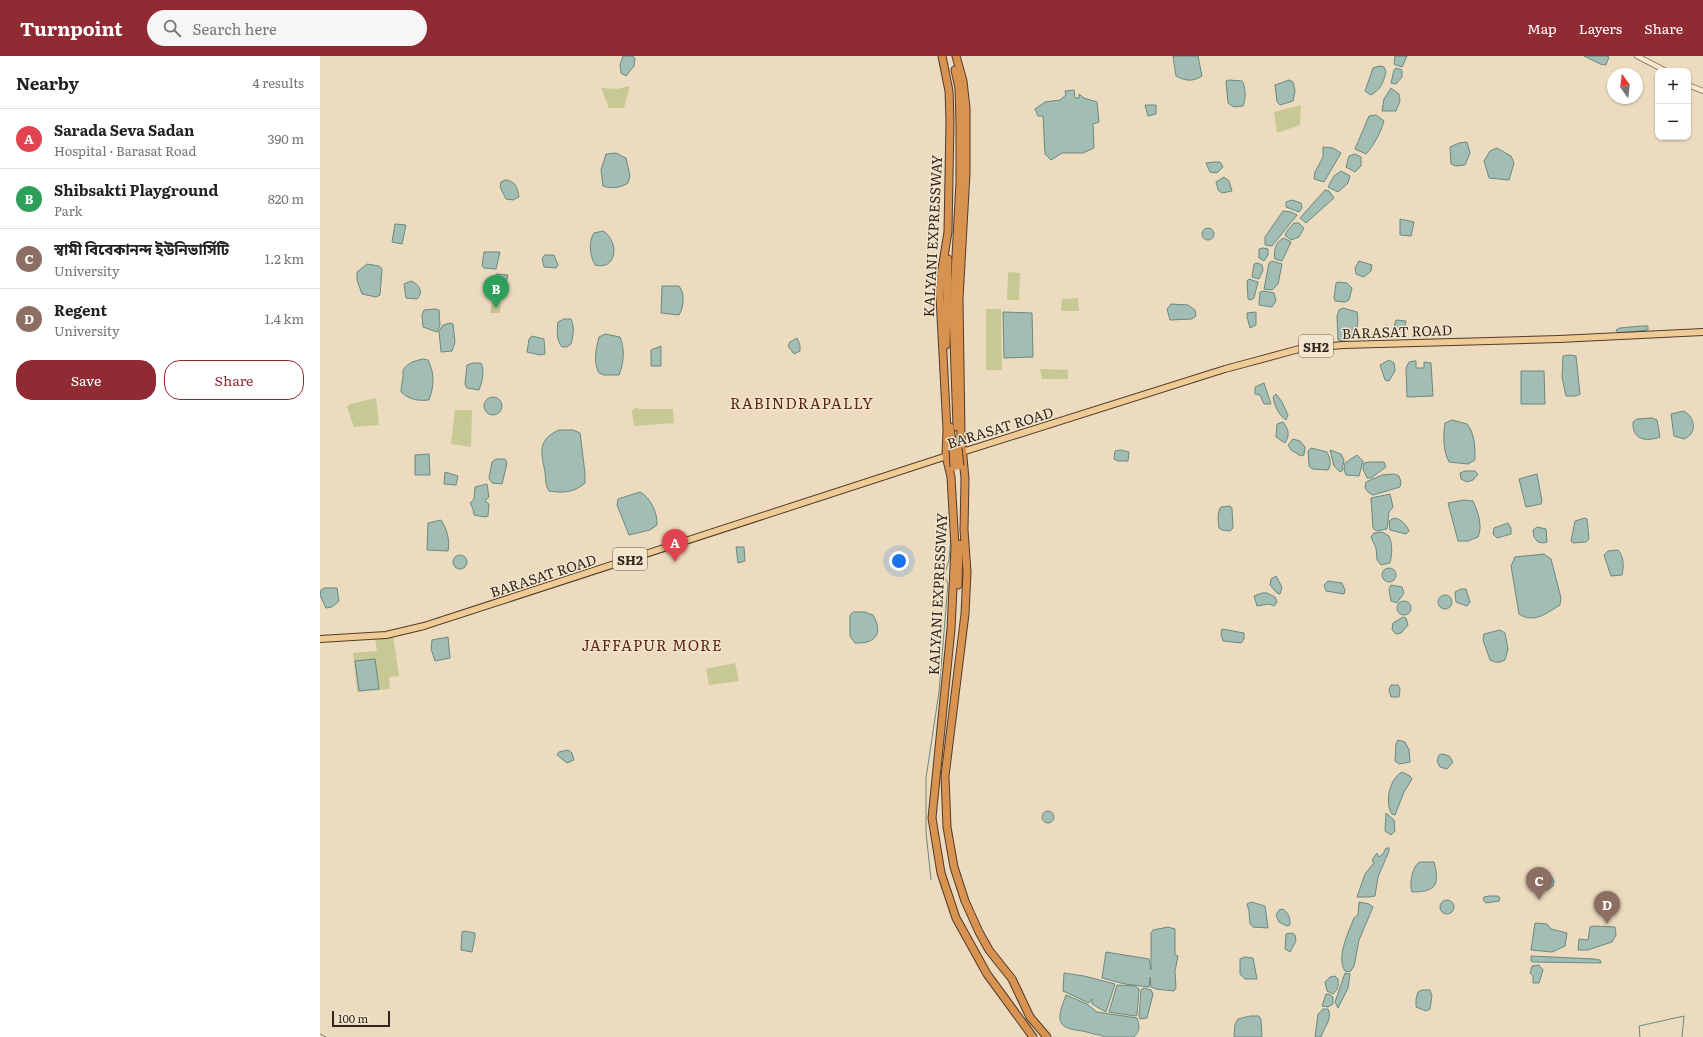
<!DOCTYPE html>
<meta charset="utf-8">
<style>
body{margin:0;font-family:Literata,"Noto Sans Bengali",serif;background:#f6f6f6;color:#222}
.controls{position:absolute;right:12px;top:12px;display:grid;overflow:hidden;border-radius:8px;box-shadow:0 1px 3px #0004}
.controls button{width:36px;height:36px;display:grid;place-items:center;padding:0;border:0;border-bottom:1px solid #e0e0e0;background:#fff;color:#222;font:20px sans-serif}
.compass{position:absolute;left:1287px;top:12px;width:36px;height:36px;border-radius:50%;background:#fff;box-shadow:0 1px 3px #0004;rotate:346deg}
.scale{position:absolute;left:12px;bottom:10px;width:58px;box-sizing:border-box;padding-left:4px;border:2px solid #33251c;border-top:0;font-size:11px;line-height:14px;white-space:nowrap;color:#33251c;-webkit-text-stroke:3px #f3e6ce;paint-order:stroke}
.you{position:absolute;left:579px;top:505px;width:14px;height:14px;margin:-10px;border:3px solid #fff;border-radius:50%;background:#1a73e8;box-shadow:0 0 0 6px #1a73e833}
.badge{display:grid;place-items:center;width:26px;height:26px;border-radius:50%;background:#902a33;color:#fff;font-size:13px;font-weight:700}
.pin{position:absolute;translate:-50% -33px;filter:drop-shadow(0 1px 2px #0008)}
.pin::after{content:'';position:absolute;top:21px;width:14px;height:12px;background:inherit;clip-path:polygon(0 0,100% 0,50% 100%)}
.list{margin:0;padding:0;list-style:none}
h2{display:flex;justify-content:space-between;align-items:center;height:52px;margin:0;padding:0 16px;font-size:17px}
h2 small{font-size:13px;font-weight:400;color:#767676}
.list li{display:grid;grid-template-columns:26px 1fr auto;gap:12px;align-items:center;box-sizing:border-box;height:60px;padding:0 16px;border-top:1px solid #e0e0e0}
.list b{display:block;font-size:15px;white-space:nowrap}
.list p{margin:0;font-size:13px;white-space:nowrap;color:#767676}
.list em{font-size:13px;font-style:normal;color:#767676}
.actions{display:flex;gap:8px;padding:12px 16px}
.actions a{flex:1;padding:9px 0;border:1px solid #902a33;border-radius:16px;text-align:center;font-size:14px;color:#902a33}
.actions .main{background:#902a33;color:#fff}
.icon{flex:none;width:22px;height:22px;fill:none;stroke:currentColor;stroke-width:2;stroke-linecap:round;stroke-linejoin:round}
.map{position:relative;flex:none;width:1383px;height:981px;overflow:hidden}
header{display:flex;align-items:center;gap:24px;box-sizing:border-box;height:56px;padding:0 20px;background:#902a33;color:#fff}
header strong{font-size:19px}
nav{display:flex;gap:22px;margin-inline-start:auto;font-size:14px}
.search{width:280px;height:36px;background:#f6f6f6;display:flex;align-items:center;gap:10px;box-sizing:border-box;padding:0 14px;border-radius:22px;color:#767676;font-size:15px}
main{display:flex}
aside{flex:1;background:#fff}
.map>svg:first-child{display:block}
.green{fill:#c6c993}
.water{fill:#a2bdb3;stroke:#6a8a80}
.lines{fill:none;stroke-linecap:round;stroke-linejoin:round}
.stream{stroke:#6a8a80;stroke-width:1}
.minor-casing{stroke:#836c58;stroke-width:6}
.major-casing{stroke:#513b2c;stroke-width:8}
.highway-casing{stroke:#513b2c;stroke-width:9}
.minor{stroke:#f7e9d1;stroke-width:4.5}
.major{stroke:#efcc96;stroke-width:6}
.highway{stroke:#d99351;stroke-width:7}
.highway-bridge-casing{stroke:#513b2c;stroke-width:9;stroke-linecap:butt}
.highway-bridge{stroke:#d99351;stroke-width:7}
.labels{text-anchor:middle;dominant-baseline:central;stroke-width:3;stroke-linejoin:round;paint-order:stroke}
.shield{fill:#f3e6ce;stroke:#6d5f51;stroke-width:1}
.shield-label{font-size:13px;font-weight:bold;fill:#33251c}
.street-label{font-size:14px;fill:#33251c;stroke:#f3e6ce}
.neighbourhood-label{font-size:15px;letter-spacing:1px;fill:#5e261d;stroke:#f3e6ce}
</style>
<header>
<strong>Turnpoint</strong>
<div class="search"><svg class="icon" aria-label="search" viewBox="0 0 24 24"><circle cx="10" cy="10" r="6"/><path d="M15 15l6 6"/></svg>Search here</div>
<nav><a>Map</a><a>Layers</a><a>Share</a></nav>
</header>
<main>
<aside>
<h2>Nearby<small>4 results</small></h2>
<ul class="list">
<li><span class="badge" style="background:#e0444e">A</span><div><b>Sarada Seva Sadan</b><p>Hospital · Barasat Road</p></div><em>390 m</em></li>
<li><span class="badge" style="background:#2e9e5b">B</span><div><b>Shibsakti Playground</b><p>Park</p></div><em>820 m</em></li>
<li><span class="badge" style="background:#8d6e63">C</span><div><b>স্বামী বিবেকানন্দ ইউনিভার্সিটি</b><p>University</p></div><em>1.2 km</em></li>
<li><span class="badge" style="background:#8d6e63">D</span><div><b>Regent</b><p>University</p></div><em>1.4 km</em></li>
</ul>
<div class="actions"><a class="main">Save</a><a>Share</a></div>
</aside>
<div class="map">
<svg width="1383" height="981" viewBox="0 0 1383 981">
<rect width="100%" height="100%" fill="#ecdbbe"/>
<g class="green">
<path d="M 310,30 L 304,52 L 289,52 L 281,32 L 297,33 Z"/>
<path d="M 981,49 L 980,69 L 957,77 L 954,56 Z"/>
<path d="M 688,216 L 700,217 L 699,244 L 687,244 Z"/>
<path d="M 758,242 L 759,255 L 741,255 L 742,243 Z"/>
<path d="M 172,246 L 181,246 L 180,257 L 170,257 Z"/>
<path d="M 666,253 L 681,253 L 682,314 L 666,314 Z"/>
<path d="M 720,313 L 748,314 L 748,323 L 722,323 Z"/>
<path d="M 56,342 L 59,369 L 34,371 L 27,351 L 30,348 Z"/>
<path d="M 316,351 L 319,353 L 353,353 L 354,367 L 314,370 L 312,355 Z"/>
<path d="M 135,354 L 152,354 L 151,391 L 131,388 Z"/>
<path d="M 73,579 L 79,620 L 69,621 L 70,633 L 37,636 L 33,597 L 57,595 L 55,582 Z"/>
<path d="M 415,607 L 419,625 L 389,629 L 386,613 Z"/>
</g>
<g class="water">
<path d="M 303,0 L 313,0 L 315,3 L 314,10 L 306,20 L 301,17 L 300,9 Z"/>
<path d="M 853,0 L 878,0 L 882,20 C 873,26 865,25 856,20 Z"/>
<path d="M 1075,0 L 1087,0 L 1082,11 L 1074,8 Z"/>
<path d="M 1264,0 L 1286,0 L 1289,1 L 1286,9 L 1280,8 Z"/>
<path d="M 1059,10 L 1064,11 L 1066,16 C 1063,27 1061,33 1051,39 L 1045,35 L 1053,12 Z"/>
<path d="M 1076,12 L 1082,14 L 1082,21 L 1076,28 L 1071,27 L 1074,14 Z"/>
<path d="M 909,24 L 922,25 C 926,31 926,43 923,50 L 914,51 L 908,47 L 906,25 Z"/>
<path d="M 969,24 L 973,26 L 975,35 L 973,45 L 960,49 L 957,46 L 955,29 Z"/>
<path d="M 1071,32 L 1079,38 L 1080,45 L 1076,55 L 1062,55 L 1064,43 Z"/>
<path d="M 754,34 L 755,42 L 759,42 L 759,38 L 764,42 L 777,46 L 779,66 L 773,68 L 774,92 L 763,97 L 742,97 L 731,104 L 725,98 L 723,60 L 718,60 L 715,53 L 725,46 L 740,44 L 746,39 L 745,35 Z"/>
<path d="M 825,49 L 836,49 L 836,58 L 828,60 Z"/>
<path d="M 1056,59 L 1064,65 C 1061,76 1054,89 1046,98 L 1035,93 L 1049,60 Z"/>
<path d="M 1147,86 L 1150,97 L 1145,109 L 1136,110 L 1131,108 L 1130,91 L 1139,87 Z"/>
<path d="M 1003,91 L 1013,92 L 1021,97 L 1004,126 L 994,123 L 995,116 L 1003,101 Z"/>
<path d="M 1177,92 L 1191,100 L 1194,107 L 1189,124 L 1169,122 L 1164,105 L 1170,95 Z"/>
<path d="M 296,97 L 306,102 L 310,120 L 308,127 C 300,132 292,133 283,130 L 281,114 L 286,98 Z"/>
<path d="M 1035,98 L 1041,101 L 1041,110 L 1035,116 L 1026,111 L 1029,100 Z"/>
<path d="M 894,106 L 900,106 L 903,111 L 897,117 L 890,116 L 886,107 Z"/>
<path d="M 1021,115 L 1030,120 L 1028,127 L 1018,136 L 1008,131 L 1014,120 Z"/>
<path d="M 904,121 L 909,125 L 912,135 L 902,137 L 898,134 L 896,126 Z"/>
<path d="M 185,124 C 196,125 197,131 199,141 L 193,144 L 186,143 L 180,131 L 181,126 Z"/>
<path d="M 1005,134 L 1009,135 L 1014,142 L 986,167 L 980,162 Z"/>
<path d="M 972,144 L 981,147 L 982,152 L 979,156 L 966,151 L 966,146 Z"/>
<path d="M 963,155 L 971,156 L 977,159 L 952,190 L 945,189 L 945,181 Z"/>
<path d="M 1080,163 L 1094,166 L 1091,180 L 1080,179 Z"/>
<path d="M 974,167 L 979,167 L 984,172 L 979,181 L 971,184 L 965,179 L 967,175 Z"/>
<path d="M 75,168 L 86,169 L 82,188 L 72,186 Z"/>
<circle cx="888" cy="178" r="6"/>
<path d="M 283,175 C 299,184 298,215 275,209 C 270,200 268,186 274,177 Z"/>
<path d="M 964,182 L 971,186 L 962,205 L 955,203 C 953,195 956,185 964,182 Z"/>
<path d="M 943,192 L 948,193 L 948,199 L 944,205 L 939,202 L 939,193 Z"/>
<path d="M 164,196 L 180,196 L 176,213 L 164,212 L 162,210 Z"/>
<path d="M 225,199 L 234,199 L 238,209 L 236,212 L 224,211 L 222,202 Z"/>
<path d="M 952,205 L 962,208 L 958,228 L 952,234 L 944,233 L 949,207 Z"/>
<path d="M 1039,205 L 1052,209 L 1051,215 L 1044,221 L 1036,218 L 1035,212 Z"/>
<path d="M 938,207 L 942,209 L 943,214 L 939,223 L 932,221 L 934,208 Z"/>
<path d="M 47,208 L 59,210 L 62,213 L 60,239 L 56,241 L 42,238 L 37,224 L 37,216 Z"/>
<path d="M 176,218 L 188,219 L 183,238 L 174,238 Z"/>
<path d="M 929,223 L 938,226 L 934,242 L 931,244 L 928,243 L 927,225 Z"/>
<path d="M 91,225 C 99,228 104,236 97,243 L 86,242 L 84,228 Z"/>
<path d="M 1018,226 L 1027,227 L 1032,232 L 1029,244 L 1025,246 L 1015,245 L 1014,242 L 1016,227 Z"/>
<path d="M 342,230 L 359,230 C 365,237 364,251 359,259 L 341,257 Z"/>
<path d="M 944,235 L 954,237 L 956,245 L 952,251 L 939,249 L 940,236 Z"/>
<path d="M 851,248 L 868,249 L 875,254 L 876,260 L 872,263 L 850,264 L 847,253 Z"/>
<path d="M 1023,252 L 1037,256 C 1040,270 1035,288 1018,284 L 1017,260 L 1019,254 Z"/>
<path d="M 115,253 L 119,254 L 120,269 L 117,276 L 103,271 L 102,259 L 104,254 Z"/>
<path d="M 683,256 L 712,257 L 713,301 L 684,302 Z"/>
<path d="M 936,256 L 936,269 L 930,272 L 927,261 L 927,257 Z"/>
<path d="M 244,263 L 251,263 C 255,272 253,280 251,288 L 247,291 L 242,291 C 236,284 237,274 238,266 Z"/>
<path d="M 1076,264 L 1086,265 L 1084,275 L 1073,275 Z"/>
<path d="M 130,267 L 133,268 L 135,286 L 132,295 L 121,296 L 119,275 L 123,269 Z"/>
<path d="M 1321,270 L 1328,270 L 1328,274 L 1298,277 L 1296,274 L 1300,272 Z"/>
<path d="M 285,278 L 300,281 C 305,293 304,307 299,319 L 284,319 L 279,317 C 273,306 276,293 279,281 Z"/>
<path d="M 212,280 L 224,283 L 225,298 L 220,299 L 207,296 L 209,283 Z"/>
<path d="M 477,282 L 480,289 L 480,295 L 474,298 L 468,290 L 470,286 Z"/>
<path d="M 341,290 L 341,310 L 331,310 L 331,294 Z"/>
<path d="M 1250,299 L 1256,300 L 1260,338 L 1256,340 L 1246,340 L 1242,321 L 1243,300 Z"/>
<path d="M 103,303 L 108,304 C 115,318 114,330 109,344 C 98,345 90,344 81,336 C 81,328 84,322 83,314 C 89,306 94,305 103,303 Z"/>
<path d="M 1069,304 L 1074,307 L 1075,315 L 1069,325 L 1065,324 L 1060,309 Z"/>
<path d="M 1094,305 L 1096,305 L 1096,312 L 1104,312 L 1104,306 L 1111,307 L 1113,340 L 1087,341 L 1086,312 L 1089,306 Z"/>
<path d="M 153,307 L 161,307 C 165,314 162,327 159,334 L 147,332 L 145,328 L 147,309 Z"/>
<path d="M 1201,315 L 1224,315 L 1225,348 L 1201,348 Z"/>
<path d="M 944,327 L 951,348 L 944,348 L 940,339 L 935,338 L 935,331 Z"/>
<path d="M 956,338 L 962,346 L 968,359 L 966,364 C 958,358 955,351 953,341 Z"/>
<circle cx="173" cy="350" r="9"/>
<path d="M 1364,355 C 1376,362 1377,378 1364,383 L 1354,380 L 1351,358 Z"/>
<path d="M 1332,362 L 1337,364 L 1340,381 C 1326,386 1312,384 1313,366 L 1317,363 Z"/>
<path d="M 1132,364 L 1147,368 C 1155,378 1155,392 1155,404 L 1148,408 L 1129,406 C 1123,395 1123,379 1125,367 Z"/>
<path d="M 963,366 C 969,374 970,379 965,387 L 956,381 L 957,368 Z"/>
<path d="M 239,374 L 253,374 L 260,377 L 265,417 L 265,427 C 254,437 242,437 229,435 C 225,429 226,423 225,416 C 221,396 217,384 239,374 Z"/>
<path d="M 973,383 L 980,385 L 985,391 L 984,399 L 981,400 L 971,394 L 968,389 Z"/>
<path d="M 991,392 L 1007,396 C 1010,402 1012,409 1008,414 L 992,413 L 989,410 L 988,395 Z"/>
<path d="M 801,394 L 809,396 L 808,405 L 798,405 L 794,403 L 795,395 Z"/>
<path d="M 1010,394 L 1021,398 L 1024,404 L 1022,415 L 1020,416 L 1014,410 Z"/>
<path d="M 109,398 L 110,419 L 95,419 L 95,399 Z"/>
<path d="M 1037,399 L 1043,405 L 1039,420 L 1026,419 L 1024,414 L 1025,407 Z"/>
<path d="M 176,403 L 185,403 L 187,407 L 182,428 L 172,427 L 169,422 L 172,406 Z"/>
<path d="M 1049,406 L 1064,406 L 1066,411 L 1051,422 L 1047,422 L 1043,413 L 1044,407 Z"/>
<path d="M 1145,415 L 1155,415 L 1158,418 L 1153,424 L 1147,426 L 1141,423 L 1140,417 Z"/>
<path d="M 125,416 L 138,420 L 136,429 L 124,428 Z"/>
<path d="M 1074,418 L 1079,420 L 1081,426 L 1080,431 L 1053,439 L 1048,436 L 1045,432 L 1046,426 L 1062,419 Z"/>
<path d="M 1217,418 L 1222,445 L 1221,448 L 1206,451 L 1199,423 Z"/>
<path d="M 167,428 L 169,441 L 165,445 L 169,448 L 168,460 L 165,461 L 154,459 L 153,453 L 150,447 L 154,443 L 155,431 Z"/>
<path d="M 320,436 C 330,441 338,457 337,469 L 330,474 L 309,479 L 297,449 L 298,443 Z"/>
<path d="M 1070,438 L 1073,451 L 1069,456 L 1067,473 L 1056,475 L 1053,472 L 1051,442 Z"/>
<path d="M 1144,444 L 1153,445 C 1158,456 1163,470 1158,481 L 1148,485 L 1138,485 L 1128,447 Z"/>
<path d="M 910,450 L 912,452 L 913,472 L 910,475 L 902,474 L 899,472 C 898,465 897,456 901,451 Z"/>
<path d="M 1074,462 C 1081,463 1086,468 1089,475 L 1086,478 L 1070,474 L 1069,465 Z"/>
<path d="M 1265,462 L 1267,463 L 1269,483 L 1266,486 L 1253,487 L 1251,485 L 1255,465 Z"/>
<path d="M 121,464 C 127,473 130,484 128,495 L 107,494 L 108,467 Z"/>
<path d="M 1188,467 L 1191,472 L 1191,478 L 1177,482 L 1173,478 L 1174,472 Z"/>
<path d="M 1217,471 L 1226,473 L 1227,486 L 1223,487 L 1218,486 L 1214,481 L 1213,474 Z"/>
<path d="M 1062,476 L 1069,480 C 1073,489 1072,498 1070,507 L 1061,509 L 1057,504 L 1056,492 L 1051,481 L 1054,477 Z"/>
<path d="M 416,491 L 424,491 L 425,505 L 418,507 Z"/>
<path d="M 1298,494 C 1304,501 1304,510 1302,519 L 1291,520 L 1284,499 L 1288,495 Z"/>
<path d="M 1224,498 L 1231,503 L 1241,542 L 1240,549 C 1227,557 1214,568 1199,558 L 1191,510 L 1195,501 Z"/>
<circle cx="140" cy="506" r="7"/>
<circle cx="1069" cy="519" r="7"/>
<path d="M 956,520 L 962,531 L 960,538 L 957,537 L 950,529 L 951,523 Z"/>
<path d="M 1008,525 L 1022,527 L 1025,534 L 1024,538 L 1006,535 L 1004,529 Z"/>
<path d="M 1071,529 L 1082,531 L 1084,537 L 1077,547 L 1071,545 L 1069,533 Z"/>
<path d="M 4,532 L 17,532 L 19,545 L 12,551 L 6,552 L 0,539 L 1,534 Z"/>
<path d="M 1141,533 L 1146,533 L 1150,546 L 1147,550 L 1136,546 L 1135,536 Z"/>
<path d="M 942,537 L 947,537 L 955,541 L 957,546 L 954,550 L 949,548 L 937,550 L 934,540 Z"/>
<circle cx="1125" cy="546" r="7"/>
<circle cx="1084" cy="552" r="7"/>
<path d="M 533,556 L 545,556 L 553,559 C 564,578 555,588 535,587 L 530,580 L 530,559 Z"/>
<path d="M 1083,561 L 1086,562 L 1088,569 L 1081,577 L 1076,578 L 1072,574 L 1073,567 Z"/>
<path d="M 902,573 L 924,577 L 924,583 L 921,587 L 903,585 L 901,578 Z"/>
<path d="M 1180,574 L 1185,577 L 1188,593 L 1185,604 C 1179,607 1176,607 1170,604 L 1163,584 L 1164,578 Z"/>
<path d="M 128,581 L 130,602 L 115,605 L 111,593 L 112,584 Z"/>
<path d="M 55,603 L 59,633 L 39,635 L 35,605 Z"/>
<path d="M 1071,629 L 1078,629 L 1080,633 L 1079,641 L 1071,641 L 1069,634 Z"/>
<path d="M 1078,684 L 1085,686 L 1089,694 L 1090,706 L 1079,708 L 1075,705 L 1076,688 Z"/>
<path d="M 248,694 L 252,697 L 254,704 L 247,707 L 237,699 L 239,696 Z"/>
<path d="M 1122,698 L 1129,700 L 1133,706 L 1127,713 L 1120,711 L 1117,705 L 1119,699 Z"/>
<path d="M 1082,716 L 1090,720 L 1092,723 L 1084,736 L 1075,759 L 1072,758 C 1064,746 1070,722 1082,716 Z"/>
<circle cx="728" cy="761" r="6"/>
<path d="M 1066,757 L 1074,764 L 1075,775 L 1071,779 L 1065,775 Z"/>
<path d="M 1066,792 L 1069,792 L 1069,795 L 1058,821 L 1055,840 L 1049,841 L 1037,841 L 1045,818 L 1054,807 L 1052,804 L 1057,797 L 1059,801 L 1063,798 Z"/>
<path d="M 1099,806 L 1114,806 C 1120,829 1116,836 1092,836 C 1089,828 1092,812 1099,806 Z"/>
<path d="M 1225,820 L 1231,820 L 1234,825 L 1233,830 L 1227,834 L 1218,835 L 1214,832 L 1213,827 L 1215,823 Z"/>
<path d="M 1169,840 L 1178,840 L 1180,842 L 1179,845 L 1166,847 L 1163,844 L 1164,841 Z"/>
<circle cx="1127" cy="851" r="7"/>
<path d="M 931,846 L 945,850 L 948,872 L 933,871 L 930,868 L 929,855 L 927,848 Z"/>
<path d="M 1039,846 L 1049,848 L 1053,851 L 1039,884 L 1034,910 L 1030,916 L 1025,915 C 1016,902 1028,877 1034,862 L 1038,859 Z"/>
<path d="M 963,853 C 969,858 970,861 970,869 L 967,870 L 959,866 L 956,859 L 959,854 Z"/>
<path d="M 1215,867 L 1227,868 L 1231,873 L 1247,877 L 1245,890 L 1232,896 L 1211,894 Z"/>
<path d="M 1273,870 L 1295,871 L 1296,879 L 1292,886 L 1268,894 L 1258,894 L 1259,883 L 1268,884 L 1270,871 Z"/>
<path d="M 848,871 L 855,873 L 855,899 L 858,900 L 855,915 L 856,932 L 854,935 L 836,933 L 831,931 L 830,921 L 829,931 L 805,928 L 782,922 L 786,896 L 829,903 L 831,914 L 831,877 L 833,874 Z"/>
<path d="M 144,875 L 155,877 L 155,881 L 152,896 L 141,894 L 142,876 Z"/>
<path d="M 972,877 L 975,879 L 976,885 L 970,896 L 965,893 L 966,878 Z"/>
<path d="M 1211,900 L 1274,903 L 1280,904 L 1281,907 L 1213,906 L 1211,905 Z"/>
<path d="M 925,901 L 933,902 L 937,923 L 925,923 L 920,918 L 920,903 Z"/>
<path d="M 1219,909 L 1223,914 L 1219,927 L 1213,927 L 1213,920 L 1210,917 L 1212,910 Z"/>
<path d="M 744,917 L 764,920 L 795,928 L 786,956 L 772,948 L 772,943 L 769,947 L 743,935 Z"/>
<path d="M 1025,917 L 1030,918 L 1028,932 L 1018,952 L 1015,946 Z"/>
<path d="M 1015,920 L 1018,923 C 1019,929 1018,934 1013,938 L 1007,935 L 1005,926 L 1010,921 Z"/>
<path d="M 797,929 L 815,930 L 819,933 L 817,959 L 815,960 L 789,956 Z"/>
<path d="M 824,932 L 831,934 L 833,938 L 827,962 L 820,963 L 819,960 L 821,934 Z"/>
<path d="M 1102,934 L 1110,934 L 1112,940 L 1110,953 L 1106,955 L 1096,951 L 1096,943 L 1098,936 Z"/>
<path d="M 1006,938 L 1009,938 L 1013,941 L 1013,948 L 1008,951 L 1002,950 Z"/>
<path d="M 746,939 L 767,948 L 777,956 L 817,962 C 820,971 820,974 814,981 L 784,981 L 780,979 C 774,979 769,976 762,975 C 733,972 738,961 746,939 Z"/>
<path d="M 1003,953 L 1008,953 C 1013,963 1004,971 1001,981 L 995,981 L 998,958 Z"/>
<path d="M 930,960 L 939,960 L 941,964 L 942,981 L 914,981 L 915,968 L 918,963 Z"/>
</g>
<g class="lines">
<g class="stream">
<path d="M 611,824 L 606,776 L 606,722 L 619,636 L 628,528 L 624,520 L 629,504 L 631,480"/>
<path d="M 0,978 L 6,981"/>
<path d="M 1320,981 L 1319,970 L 1364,960 L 1362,981"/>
</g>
<g class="minor-casing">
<g id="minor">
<path d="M 1317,0 L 1346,15"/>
<path d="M 1368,29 L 1383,35"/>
</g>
</g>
<g class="major-casing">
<g id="major">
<path d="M 639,397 L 905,313 L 979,293 L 1023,289 L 1239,283 L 1383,276"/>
<path d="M 0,583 L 66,579 L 104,570 L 630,399"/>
</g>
</g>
<g class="highway-casing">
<g id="highway">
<path d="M 622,0 L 629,35 L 630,65 L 628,176 L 621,219 L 620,241 L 627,374 L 626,400 L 631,421 L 635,491 L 631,573 L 612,762 L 621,817 L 636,862 L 667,918 L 713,981"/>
<path d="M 636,0 L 643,25 L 646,52 L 646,117 L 639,243 L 641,379 L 645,423 L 644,474 L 647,516 L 645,558 L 625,720 L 627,771 L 634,811 L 645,845 L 659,876 L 669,894 L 692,923 L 710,961 L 727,981"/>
<path d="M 635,14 L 639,32 L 640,67 L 640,126 L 633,256 L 637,371"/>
<path d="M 626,289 L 628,203"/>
<path d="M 630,371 L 633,393"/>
<path d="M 638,529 L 639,488"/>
</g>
</g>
<use href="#minor" class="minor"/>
<use href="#major" class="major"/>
<use href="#highway" class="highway"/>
<g class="highway-bridge-casing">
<g id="highway-bridge">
<path d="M 638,392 L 640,410"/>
<path d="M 633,393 L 634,411"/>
</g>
</g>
<use href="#highway-bridge" class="highway-bridge"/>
</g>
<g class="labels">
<g class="shield">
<rect x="979" y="279" width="34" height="22" rx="3"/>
<rect x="293" y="492" width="34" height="22" rx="3"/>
</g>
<g class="shield-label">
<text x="996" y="290">SH2</text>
<text x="310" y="503">SH2</text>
</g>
<g class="street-label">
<text transform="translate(612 180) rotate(-87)">KALYANI EXPRESSWAY</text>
<text transform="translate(1077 275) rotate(-2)">BARASAT ROAD</text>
<text transform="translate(680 371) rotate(-17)">BARASAT ROAD</text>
<text transform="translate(223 519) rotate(-18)">BARASAT ROAD</text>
<text transform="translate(617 538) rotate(-87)">KALYANI EXPRESSWAY</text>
</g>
<g class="neighbourhood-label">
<text x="482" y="346">RABINDRAPALLY</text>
<text x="332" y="588">JAFFAPUR MORE</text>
</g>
</g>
</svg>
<div class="controls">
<button>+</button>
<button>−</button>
</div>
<svg class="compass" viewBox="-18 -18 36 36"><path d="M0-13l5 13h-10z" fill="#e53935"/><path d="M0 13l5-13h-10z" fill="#767676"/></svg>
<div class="scale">100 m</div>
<div class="you"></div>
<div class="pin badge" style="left:355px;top:506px;background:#e0444e">A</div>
<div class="pin badge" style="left:176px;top:252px;background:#2e9e5b">B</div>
<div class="pin badge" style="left:1219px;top:844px;background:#8d6e63">C</div>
<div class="pin badge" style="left:1287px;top:868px;background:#8d6e63">D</div>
</div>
</main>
